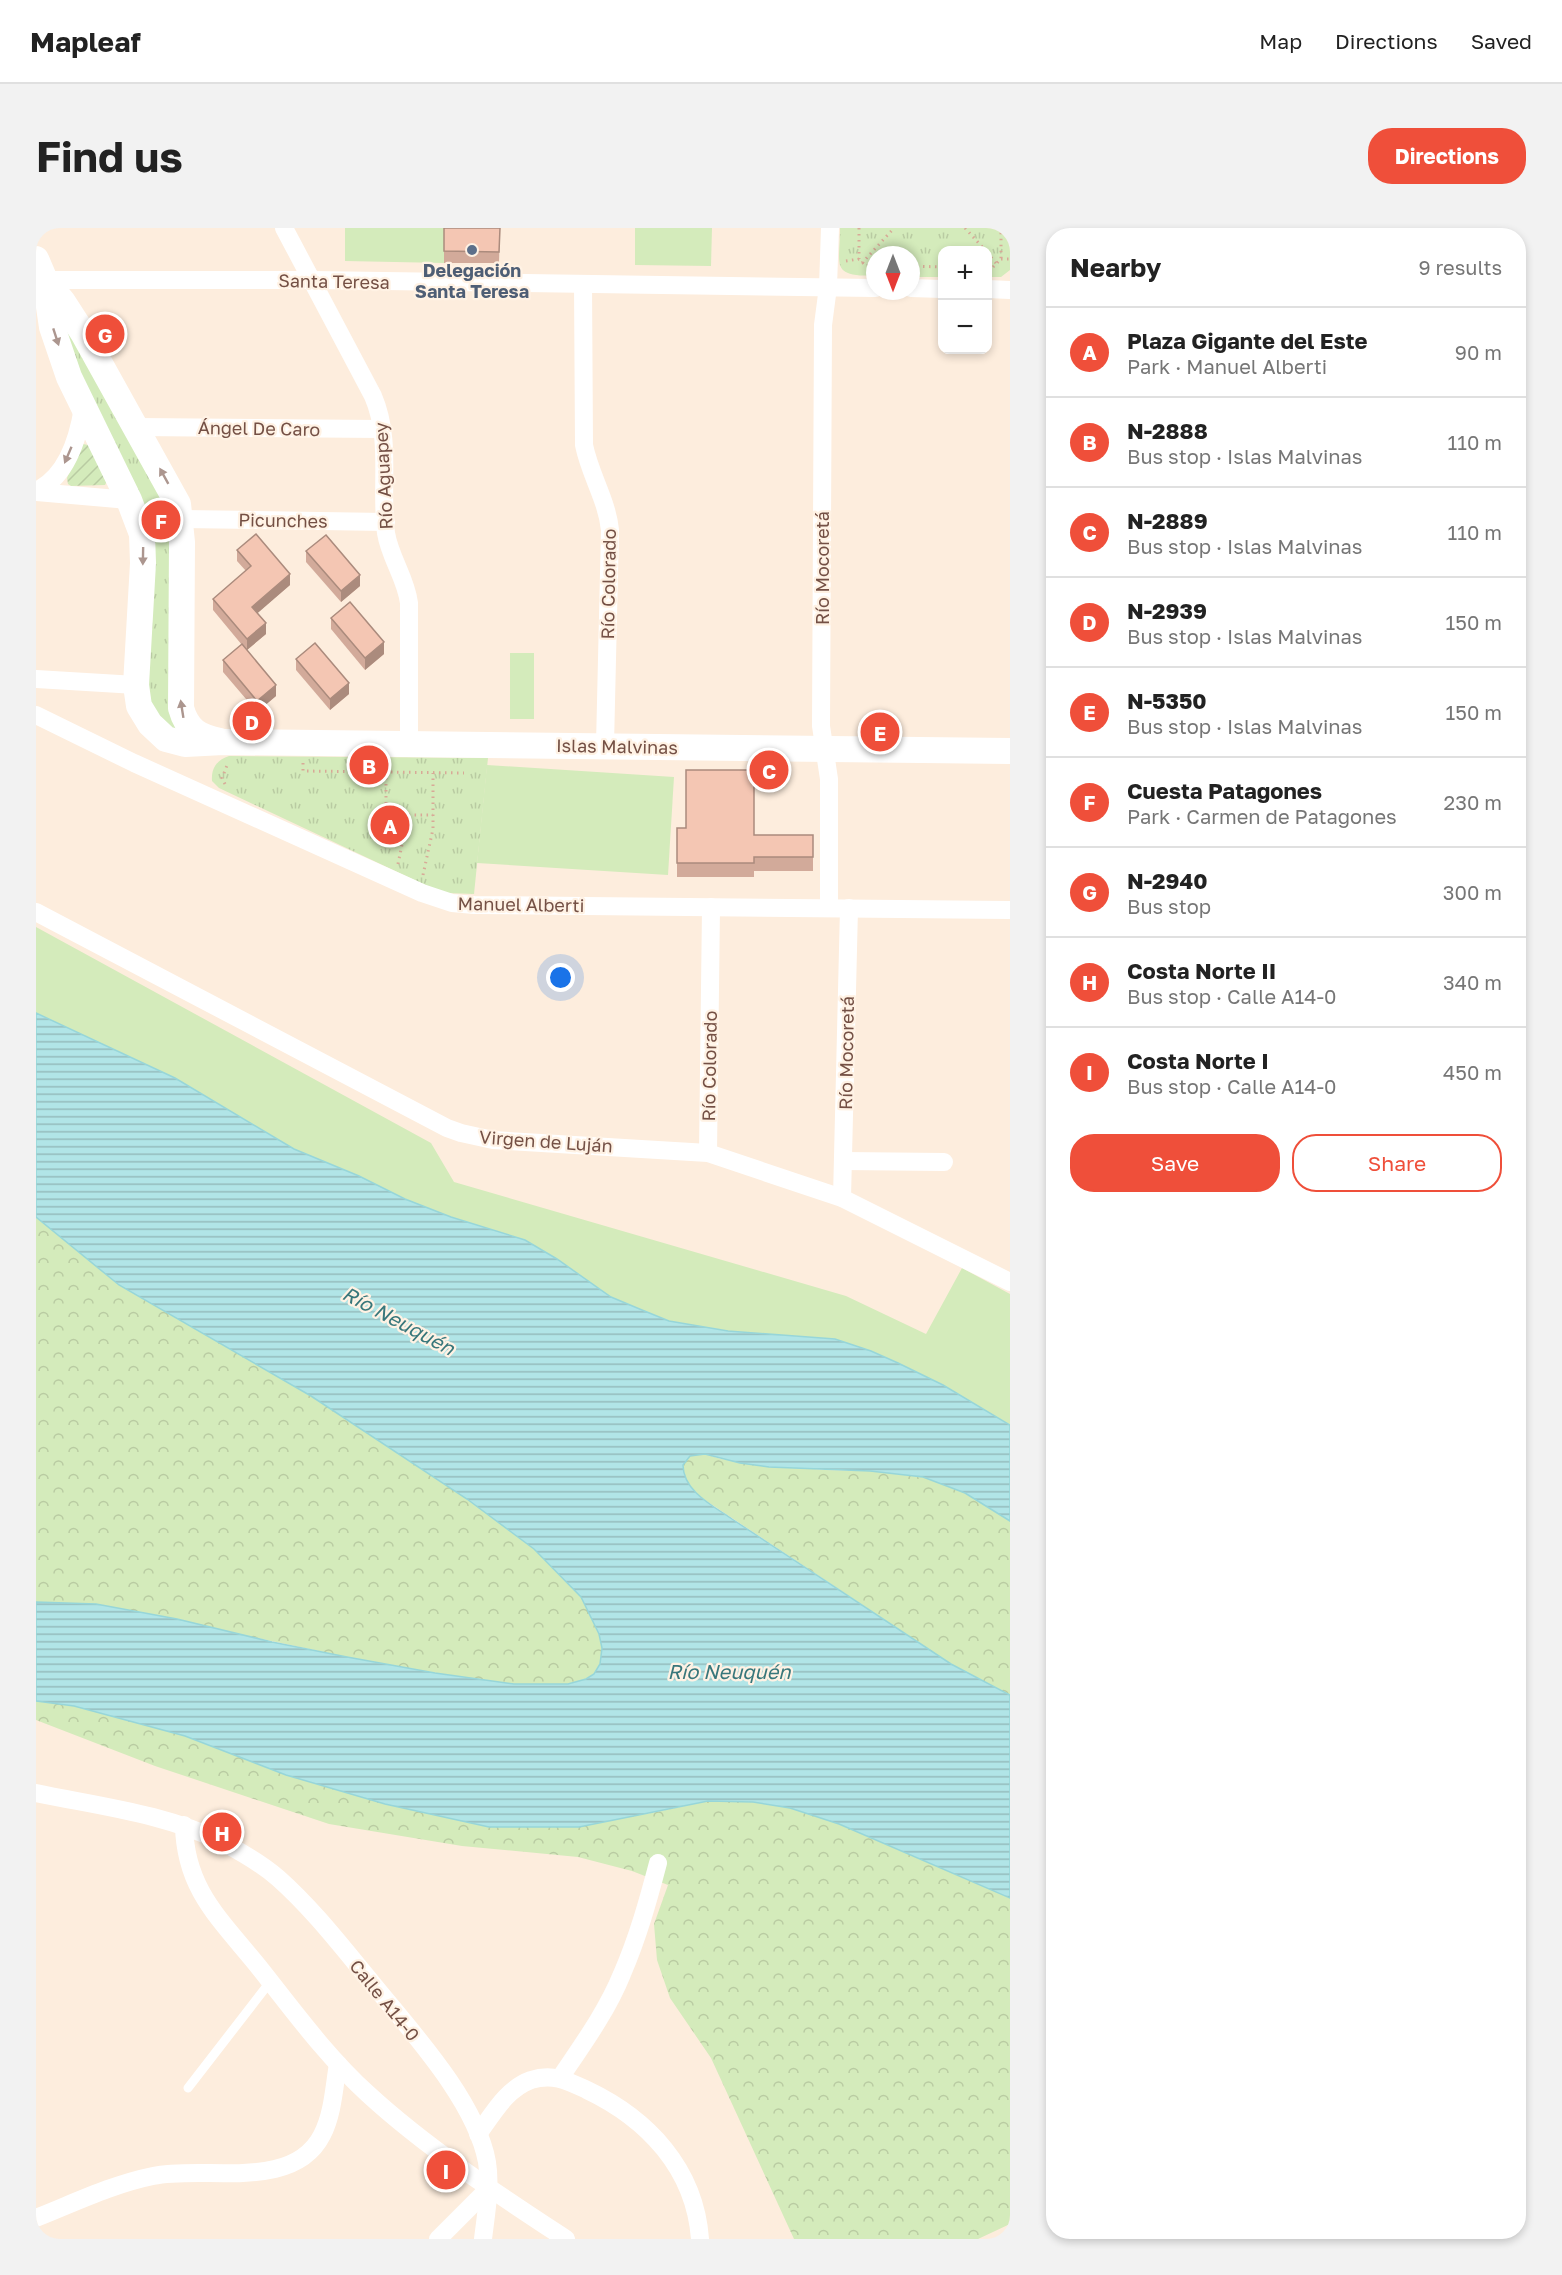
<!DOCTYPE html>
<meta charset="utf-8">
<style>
body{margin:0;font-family:"Golos Text",sans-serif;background:#f2f2f2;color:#222}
.controls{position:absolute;right:18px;top:18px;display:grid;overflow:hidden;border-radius:12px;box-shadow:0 3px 9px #0003}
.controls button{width:54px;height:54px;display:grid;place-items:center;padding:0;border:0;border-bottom:2px solid #e0e0e0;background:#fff;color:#222;font:30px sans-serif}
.compass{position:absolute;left:830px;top:18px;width:54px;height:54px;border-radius:50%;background:#fff;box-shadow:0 3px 9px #0003;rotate:180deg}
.you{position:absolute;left:525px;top:750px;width:21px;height:21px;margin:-15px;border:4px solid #fff;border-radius:50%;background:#1a73e8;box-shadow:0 0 0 9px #1a73e833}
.badge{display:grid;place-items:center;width:39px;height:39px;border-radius:50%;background:#ef4f3a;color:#fff;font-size:20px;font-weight:700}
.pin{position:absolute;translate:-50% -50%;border:3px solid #fff;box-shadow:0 2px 6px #0006}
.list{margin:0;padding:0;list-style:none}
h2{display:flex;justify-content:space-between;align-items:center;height:78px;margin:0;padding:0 24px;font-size:26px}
h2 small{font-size:20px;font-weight:400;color:#767676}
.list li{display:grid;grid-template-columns:39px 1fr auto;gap:18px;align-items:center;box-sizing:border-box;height:90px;padding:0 24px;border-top:2px solid #e0e0e0}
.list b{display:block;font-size:22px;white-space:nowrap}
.list p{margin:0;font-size:20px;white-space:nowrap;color:#767676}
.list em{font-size:20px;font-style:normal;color:#767676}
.actions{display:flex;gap:12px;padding:18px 24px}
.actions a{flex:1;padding:14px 0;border:2px solid #ef4f3a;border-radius:24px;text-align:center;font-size:21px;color:#ef4f3a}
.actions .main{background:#ef4f3a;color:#fff}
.map{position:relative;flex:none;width:974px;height:2011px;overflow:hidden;border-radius:24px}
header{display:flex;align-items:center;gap:36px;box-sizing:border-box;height:84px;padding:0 30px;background:#fff;border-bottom:2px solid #e0e0e0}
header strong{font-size:28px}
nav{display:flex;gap:33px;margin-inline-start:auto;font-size:21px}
.intro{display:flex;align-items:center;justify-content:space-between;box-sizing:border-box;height:144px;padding:0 36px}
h1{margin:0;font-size:42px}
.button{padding:15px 27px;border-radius:24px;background:#ef4f3a;color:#fff;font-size:21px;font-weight:700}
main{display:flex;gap:36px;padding:0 36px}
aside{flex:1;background:#fff;border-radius:24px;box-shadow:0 3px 9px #0003}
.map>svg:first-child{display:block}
.grass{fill:#d4ebbb}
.forest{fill:url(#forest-crowns)}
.park{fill:url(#park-tufts)}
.garden{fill:url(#garden-furrows)}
.water{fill:url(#water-rules);stroke:#97d6d9;stroke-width:1.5}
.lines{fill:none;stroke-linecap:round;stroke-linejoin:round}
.path{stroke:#d8a997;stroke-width:3;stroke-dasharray:1.5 4.5;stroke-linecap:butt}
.service{stroke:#fff;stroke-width:9}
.minor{stroke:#fff;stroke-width:18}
.secondary{stroke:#fff;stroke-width:26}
.wall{fill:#d2aa9a}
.shaded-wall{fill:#ab8b7d}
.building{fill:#f4c6b3;stroke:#ab8b7d;stroke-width:1.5}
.oneway{fill:#ac968f}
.service-dot{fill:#5c6f8a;stroke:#fff2e4;stroke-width:2}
.labels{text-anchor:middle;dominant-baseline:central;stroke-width:4.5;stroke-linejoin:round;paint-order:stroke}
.service-label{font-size:18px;font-weight:bold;fill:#4e5e75;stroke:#fff2e4}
.street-label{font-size:18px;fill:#745045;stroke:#fff2e4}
.water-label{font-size:20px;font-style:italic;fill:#38777b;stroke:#fff2e4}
</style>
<header>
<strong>Mapleaf</strong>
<nav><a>Map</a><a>Directions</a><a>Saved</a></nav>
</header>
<div class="intro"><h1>Find us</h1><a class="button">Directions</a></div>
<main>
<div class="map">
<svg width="974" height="2011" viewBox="0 0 974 2011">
<defs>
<pattern id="forest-crowns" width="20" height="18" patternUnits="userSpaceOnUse" patternTransform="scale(1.5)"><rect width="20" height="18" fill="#d4ebbb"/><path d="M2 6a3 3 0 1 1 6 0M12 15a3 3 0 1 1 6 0" fill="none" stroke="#b9cba2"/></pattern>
<pattern id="park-tufts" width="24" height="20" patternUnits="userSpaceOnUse" patternTransform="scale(1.5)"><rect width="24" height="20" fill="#d4ebbb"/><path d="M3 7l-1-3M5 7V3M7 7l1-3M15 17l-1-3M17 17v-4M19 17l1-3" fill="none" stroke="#b9cba2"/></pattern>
<pattern id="garden-furrows" width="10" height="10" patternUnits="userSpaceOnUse" patternTransform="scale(1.5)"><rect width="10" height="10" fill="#d4ebbb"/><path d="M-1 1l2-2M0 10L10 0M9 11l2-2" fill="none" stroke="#b9cba2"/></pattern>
<pattern id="water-rules" width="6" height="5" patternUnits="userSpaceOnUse" patternTransform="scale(1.5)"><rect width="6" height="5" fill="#b1e5e7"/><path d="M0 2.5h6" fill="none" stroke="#95bcbd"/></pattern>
</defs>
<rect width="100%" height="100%" fill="#fdeddd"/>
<g class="grass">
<path d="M 309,0 L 408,0 L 408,35 L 309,33 Z"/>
<path d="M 599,0 L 676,0 L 675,38 L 599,37 Z"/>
<rect x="474" y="425" width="24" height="66"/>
<path d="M 451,537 L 638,549 L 632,647 L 441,635 Z"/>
<path d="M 0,699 L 395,915 L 418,954 L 810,1068 L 890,1106 L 926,1040 L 974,1066 L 974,1197 L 907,1157 L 862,1135 L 835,1123 L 799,1111 L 692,1103 L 633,1093 L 606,1082 L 575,1069 L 521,1031 L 489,1012 L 415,989 L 369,971 L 323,948 L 258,921 L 139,850 L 0,785 Z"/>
</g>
<g class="forest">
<path d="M 0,989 L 183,1113 L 275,1168 L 431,1271 L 498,1321 L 545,1369 L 563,1406 L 566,1420 L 564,1436 L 558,1446 L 550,1451 L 532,1456 L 478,1456 L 399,1445 L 311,1429 L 60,1376 L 0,1374 Z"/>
<path d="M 669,1226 L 685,1231 L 788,1242 L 834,1243 L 887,1249 L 929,1265 L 974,1293 L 974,1467 L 915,1436 L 663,1268 L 649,1253 L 647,1237 L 654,1228 Z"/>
<path d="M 0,1473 L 38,1478 L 149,1508 L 250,1547 L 349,1576 L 610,1586 L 672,1573 L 717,1574 L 754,1580 L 803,1596 L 974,1670 L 974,1996 L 942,2011 L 758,2011 L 675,1830 L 634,1770 L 621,1732 L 618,1696 L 632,1657 L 596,1643 L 542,1629 L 426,1618 L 293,1596 L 119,1538 L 0,1492 Z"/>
</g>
<g class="park">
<path d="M 804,0 L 974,0 L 974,42 L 965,49 L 952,49 L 951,22 L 906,22 L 906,49 L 875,49 L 875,27 L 839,27 L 839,48 C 794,48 804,39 804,0 Z"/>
<path d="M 17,75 L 133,273 L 147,507 L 134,501 L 112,478 L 115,313 L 48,161 Z"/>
<path d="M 193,528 L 452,530 L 438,666 L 411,665 L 389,657 L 183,560 L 176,553 C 175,540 181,532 193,528 Z"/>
</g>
<path class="garden" d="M 47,216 L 52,217 L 71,253 L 69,257 L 35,258 L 32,256 L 31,250 L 43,219 Z"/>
<path class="water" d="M 0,785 L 139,850 L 258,921 L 323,948 L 369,971 L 415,989 L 489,1012 L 521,1031 L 575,1069 L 606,1082 L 633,1093 L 692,1103 L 799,1111 L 835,1123 L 862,1135 L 907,1157 L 974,1197 L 974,1293 L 929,1265 L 887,1249 L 834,1243 L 733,1239 L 704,1235 L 669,1226 L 654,1228 L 647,1237 C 647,1263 677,1278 696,1291 L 915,1436 L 974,1467 L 974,1670 L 803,1596 L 754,1580 L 717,1574 L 672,1573 L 543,1599 L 453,1599 L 349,1576 L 250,1547 L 149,1508 L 38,1478 L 0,1473 L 0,1374 L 60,1376 L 141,1391 L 236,1414 L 311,1429 L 399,1445 L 478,1456 L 532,1456 L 550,1451 L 558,1446 L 564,1436 L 566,1420 L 563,1406 L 545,1369 L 498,1321 L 431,1271 L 275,1168 L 83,1057 L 0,989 Z"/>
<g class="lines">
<g class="path">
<path d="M 823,0 L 823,31 L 830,38 L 839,38"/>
<path d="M 929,0 L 949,22"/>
<path d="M 951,25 L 960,35"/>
<path d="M 965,31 L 974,31"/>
<path d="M 810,33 L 823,31"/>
<path d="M 826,35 L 858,0"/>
<path d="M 875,38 L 906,39"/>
<path d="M 951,39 L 957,39 L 965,31 L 965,0"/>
<path d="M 267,535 L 267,543 L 428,545"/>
<path d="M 350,544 L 350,579 L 362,587 L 397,587"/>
<path d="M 189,556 L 186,550 L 192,535"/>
<path d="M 362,636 L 372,587"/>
<path d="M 387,647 L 397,601 L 397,545"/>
</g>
<path class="service" d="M 152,1860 L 234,1754"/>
<g class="minor">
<path d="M 248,0 L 337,168 C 356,212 344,259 350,305 C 354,330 370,350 373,375 L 373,515"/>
<path d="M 9,52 L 276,52 L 839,60"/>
<path d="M 547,56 L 548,217 C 554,247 571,272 574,302 L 569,517"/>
<path d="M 875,60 L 906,61"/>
<path d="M 951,61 L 974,62"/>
<path d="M 100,199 L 347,201"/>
<path d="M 0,263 C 30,249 42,211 47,180"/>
<path d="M 0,264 L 93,272"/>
<path d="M 145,291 L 350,294"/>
<path d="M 0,451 L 100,457"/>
<path d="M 0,487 L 98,535 L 386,665 L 416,675 L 438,677 L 974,682"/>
<path d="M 793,680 L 793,551 L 785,498 L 787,97 L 792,59 L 794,0"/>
<path d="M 0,684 L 411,900 L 425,905 L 457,912 L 672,925 L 806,970 L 974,1054"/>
<path d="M 672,925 L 675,679"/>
<path d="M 807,933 L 908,934"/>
<path d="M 806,970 L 813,680"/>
<path d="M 0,1565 C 62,1578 132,1586 188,1615 C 207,1625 226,1636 242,1650 C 277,1681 306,1719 336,1755 C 375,1803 440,1873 451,1934 C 455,1959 450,1986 447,2011"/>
<path d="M 148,1597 C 149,1661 184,1691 222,1738 C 257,1782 290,1828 332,1866 C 392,1921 463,1967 530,2011"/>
<path d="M 524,1850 C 547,1816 571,1783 586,1746 C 602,1709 612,1673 622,1635"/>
<path d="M 442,1906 C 457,1886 470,1861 495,1852 C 517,1845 532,1853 551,1862 C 612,1891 659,1941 664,2011"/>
<path d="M 0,1990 C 38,1975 77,1956 117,1948 C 169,1937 257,1964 286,1907 C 297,1886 298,1859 302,1836"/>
<path d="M 402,2011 L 453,1960"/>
</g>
<g class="secondary">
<path d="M 0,31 L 9,52 L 16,99 L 33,149 L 93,272 L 106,306 L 107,335 L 100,457 L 103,478 L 114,496 L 130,511 L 149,516 L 187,514 L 974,523"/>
<path d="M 9,52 L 27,74 L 47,105 L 142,276 L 146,314 L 145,480 C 151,502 163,509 184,513"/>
</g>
</g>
<g class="wall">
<path d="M 408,0 L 464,0 L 463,35 L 408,35 Z"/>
<path d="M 201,322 L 254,357 L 221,385 L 230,406 L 211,422 L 240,468 L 221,484 L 187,444 L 187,432 L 206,417 L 177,382 L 177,371 L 210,343 L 201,333 Z"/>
<path d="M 270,323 L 324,358 L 305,374 L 270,334 Z"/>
<path d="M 295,390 L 348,426 L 329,442 L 295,401 Z"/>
<path d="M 260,431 L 313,466 L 294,482 L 260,442 Z"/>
<path d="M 641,600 L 718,607 L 777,607 L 777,643 L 718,643 L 718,649 L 641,649 Z"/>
</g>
<g class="shaded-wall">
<path d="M 254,346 L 254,357 L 216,390 L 216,379 Z"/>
<path d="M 324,347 L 324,358 L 305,374 L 305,363 Z"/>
<path d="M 230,395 L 230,406 L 211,422 L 211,411 Z"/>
<path d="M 348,414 L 348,426 L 329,442 L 329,430 Z"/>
<path d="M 313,455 L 313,466 L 294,482 L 294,471 Z"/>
<path d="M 240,457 L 240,468 L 221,484 L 221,473 Z"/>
</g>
<g class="building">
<path d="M 408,0 L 464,0 L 463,24 L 408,23 Z"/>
<path d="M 220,306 L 254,346 L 216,379 L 230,395 L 211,411 L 177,371 L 215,338 L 201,322 Z"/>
<path d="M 290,307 L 324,347 L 305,363 L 270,323 Z"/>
<path d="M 314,374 L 348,414 L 329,430 L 295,390 Z"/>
<path d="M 279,415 L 313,455 L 294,471 L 260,431 Z"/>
<path d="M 206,416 L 240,457 L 221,473 L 187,432 Z"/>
<path d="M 650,542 L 718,542 L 718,607 L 777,607 L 777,629 L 718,629 L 718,635 L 641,635 L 641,600 L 650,600 Z"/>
</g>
<defs><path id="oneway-solid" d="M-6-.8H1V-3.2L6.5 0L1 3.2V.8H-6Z" transform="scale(1.5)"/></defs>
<g class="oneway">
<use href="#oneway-solid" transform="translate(20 109) rotate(72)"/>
<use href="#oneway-solid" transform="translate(32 227) rotate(113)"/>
<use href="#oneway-solid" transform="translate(128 248) rotate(-119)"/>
<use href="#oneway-solid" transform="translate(107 328) rotate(91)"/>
<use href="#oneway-solid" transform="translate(146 481) rotate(-99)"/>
</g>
<circle class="service-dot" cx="436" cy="22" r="6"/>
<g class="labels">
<g class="service-label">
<text x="436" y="42">Delegación<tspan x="436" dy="21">Santa Teresa</tspan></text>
</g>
<g class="street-label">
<text transform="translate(298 53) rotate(1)">Santa Teresa</text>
<text transform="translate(223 200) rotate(1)">Ángel De Caro</text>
<text transform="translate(347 248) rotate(-93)">Río Aguapey</text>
<text transform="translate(247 292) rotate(1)">Picunches</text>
<text transform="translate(786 340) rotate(-90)">Río Mocoretá</text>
<text transform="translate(572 356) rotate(-89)">Río Colorado</text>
<text transform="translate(581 518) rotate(1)">Islas Malvinas</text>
<text transform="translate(485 676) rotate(1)">Manuel Alberti</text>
<text transform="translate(810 825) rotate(-89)">Río Mocoretá</text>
<text transform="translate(673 838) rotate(-89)">Río Colorado</text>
<text transform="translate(510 913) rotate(4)">Virgen de Luján</text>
<text transform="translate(349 1772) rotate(51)">Calle A14-0</text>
</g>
<g class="water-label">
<text transform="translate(363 1092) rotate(28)">Río Neuquén</text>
<text x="693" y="1443">Río Neuquén</text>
</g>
</g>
</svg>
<div class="controls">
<button>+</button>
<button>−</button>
</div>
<svg class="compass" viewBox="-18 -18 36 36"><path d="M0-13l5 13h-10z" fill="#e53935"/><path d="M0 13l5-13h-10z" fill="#767676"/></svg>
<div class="you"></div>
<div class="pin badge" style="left:354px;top:597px">A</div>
<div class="pin badge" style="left:333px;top:537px">B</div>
<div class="pin badge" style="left:733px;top:542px">C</div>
<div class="pin badge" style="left:216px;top:493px">D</div>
<div class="pin badge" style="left:844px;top:504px">E</div>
<div class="pin badge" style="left:125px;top:292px">F</div>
<div class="pin badge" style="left:69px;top:106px">G</div>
<div class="pin badge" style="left:186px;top:1604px">H</div>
<div class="pin badge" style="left:410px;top:1942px">I</div>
</div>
<aside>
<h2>Nearby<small>9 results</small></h2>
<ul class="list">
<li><span class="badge">A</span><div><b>Plaza Gigante del Este</b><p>Park · Manuel Alberti</p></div><em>90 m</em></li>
<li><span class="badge">B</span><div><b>N-2888</b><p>Bus stop · Islas Malvinas</p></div><em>110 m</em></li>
<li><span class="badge">C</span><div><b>N-2889</b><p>Bus stop · Islas Malvinas</p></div><em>110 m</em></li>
<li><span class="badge">D</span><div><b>N-2939</b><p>Bus stop · Islas Malvinas</p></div><em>150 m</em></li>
<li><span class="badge">E</span><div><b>N-5350</b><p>Bus stop · Islas Malvinas</p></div><em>150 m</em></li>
<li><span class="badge">F</span><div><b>Cuesta Patagones</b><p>Park · Carmen de Patagones</p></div><em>230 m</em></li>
<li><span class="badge">G</span><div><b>N-2940</b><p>Bus stop</p></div><em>300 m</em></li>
<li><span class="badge">H</span><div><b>Costa Norte II</b><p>Bus stop · Calle A14-0</p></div><em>340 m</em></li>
<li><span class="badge">I</span><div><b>Costa Norte I</b><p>Bus stop · Calle A14-0</p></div><em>450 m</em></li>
</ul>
<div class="actions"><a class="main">Save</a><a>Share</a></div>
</aside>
</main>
